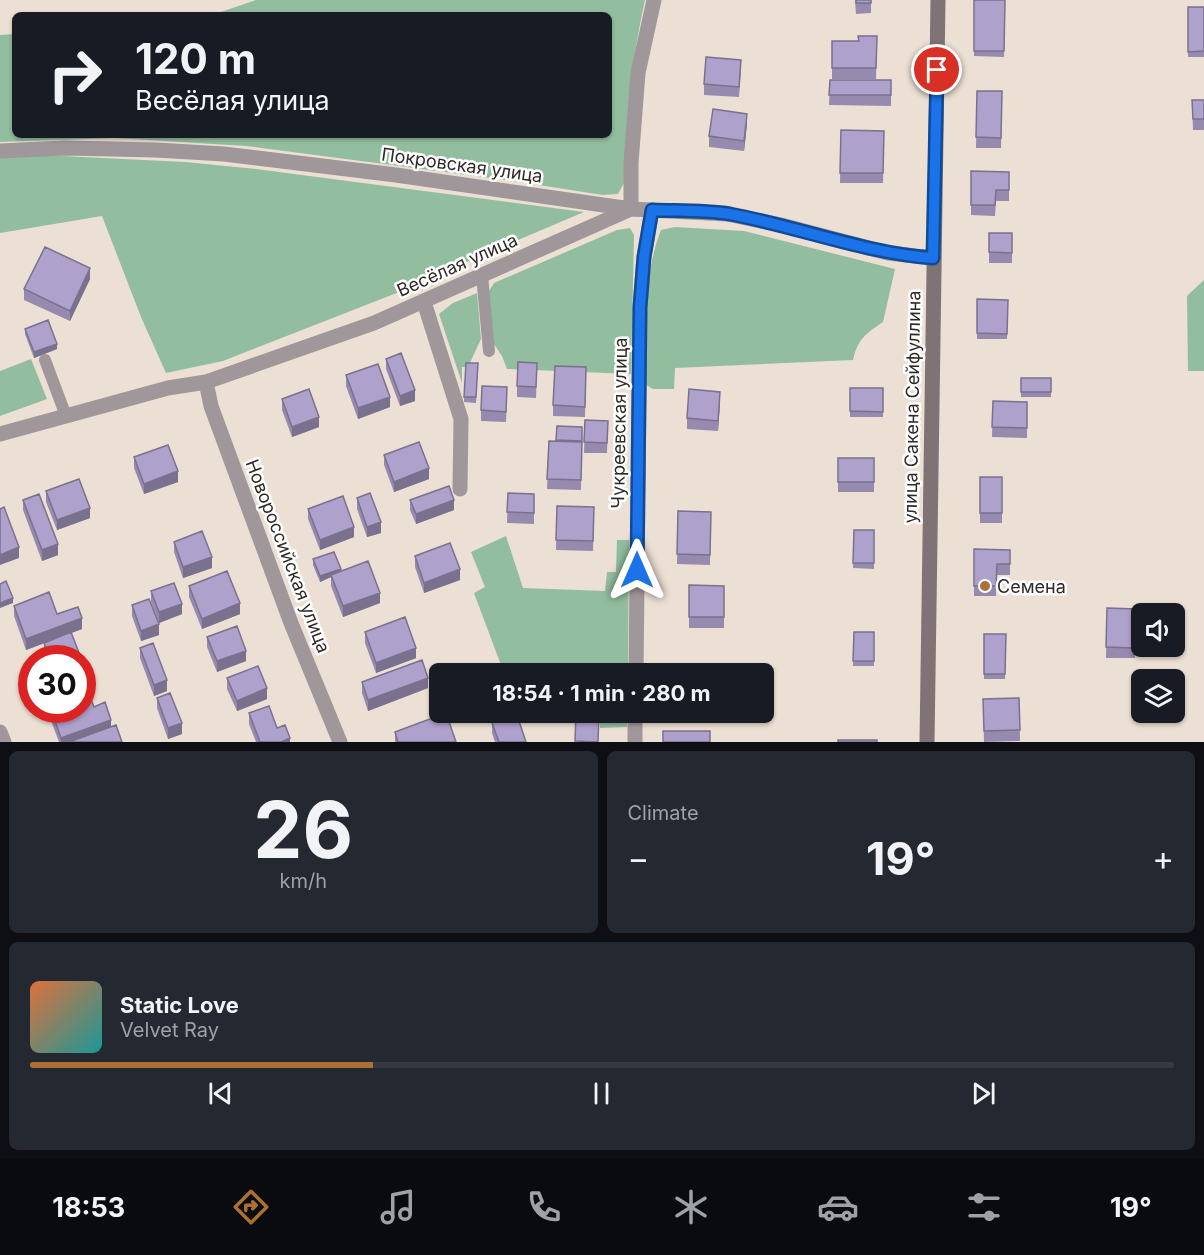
<!DOCTYPE html>
<html lang="en">
<head>
<meta charset="utf-8">
<style>
  :root { --surface:#171b24; --page:#242831; --text:#f1f3f6; --muted:#9ea1a6; --line:#363941; --accent:#ad7034 }
  body { margin:0; font-family:Inter,sans-serif; background:var(--page); color:var(--text); height:100vh; display:flex; flex-direction:column; font-size:22px; white-space:nowrap }
  * { box-sizing:border-box; margin:0 }
  p { font-size:20px; color:var(--muted) }
  .icon { flex:none; width:33px; height:33px; fill:none; stroke:currentColor; stroke-width:2; stroke-linecap:round; stroke-linejoin:round }
  .map { position:relative; height:742px; overflow:hidden }
  .panel { display:flex; flex-direction:column; gap:9px; padding:9px; background:#0d0f14; flex:1 }
  .panel>* { flex:none }
  .banner { position:absolute; left:12px; top:12px; width:600px; height:126px; border-radius:9px; box-shadow:0 2px 4px #0004; background:#171b24; color:var(--text); overflow:hidden }
  .tools { position:absolute; left:1131px; top:603px; display:grid; gap:12px }
  .tools a { display:grid; place-items:center; width:54px; height:54px; border-radius:9px; background:var(--surface); box-shadow:0 2px 4px #0004; font-size:30px }
  .speed { position:absolute; left:18px; top:645px; display:flex; gap:12px; font-size:30px; font-weight:700; text-align:center }
  .speed>* { display:grid; place-content:center; width:78px; height:78px; border-radius:50%; background:var(--surface); box-shadow:0 2px 4px #0004; line-height:1 }
  .speed .limit { border:9px solid #d22; background:#fff; color:#111 }
  .pin { position:absolute; display:grid; place-items:center; width:51px; height:51px; color:#fff; margin:-26px; border:3px solid #fff; border-radius:50%; box-shadow:0 2px 6px #0007 }
  .me { position:absolute; width:66px; margin:-33px; rotate:0deg; stroke-linejoin:round; filter:drop-shadow(0 0 4px #0008) }
  .turn { display:flex; align-items:center; gap:21px; height:126px; padding:0 24px; font-size:27px }
  .turn .icon { width:78px; height:78px; stroke-width:2.5 }
  .turn b { display:block; font-size:42px; line-height:51px }
  .big { font-size:45px; font-weight:700; line-height:1.1 }
  .panel .tile { flex:1; display:flex; flex-direction:column; justify-content:center; gap:9px; min-width:0; padding:0 21px; border-radius:9px; background:var(--page) }
  .panel .dial { align-items:center; gap:0 }
  .dial b { font-size:78px; line-height:1 }
  .song { display:flex; align-items:center; gap:18px }
  .cover { width:72px; height:72px; border-radius:9px; background:linear-gradient(135deg,hsl(20 70% 55%),hsl(180 70% 35%)) }
  .played { height:6px; border-radius:3px; background:linear-gradient(90deg,var(--accent) 30%,var(--line) 30%) }
  .keys { display:flex; justify-content:space-around; direction:ltr }
  .heat { display:flex; justify-content:space-between; align-items:center; font-size:33px; direction:ltr }
  .panel .tiles { flex:1; display:grid; gap:9px; grid-template-columns:1fr 1fr }
  .tile:last-child { grid-column:span 2 }
  .trip { position:absolute; left:429px; top:663px; width:345px; height:60px; border-radius:9px; background:var(--surface); box-shadow:0 2px 4px #0004; font-weight:700; line-height:60px; text-align:center }
  .tabs { display:flex; height:96px; justify-content:space-around; align-items:center; background:#090b0e; color:var(--muted) }
  .tabs .icon { width:42px; height:42px }
  .tabs .on { color:var(--accent) }
  .tabs b { font-size:27px; color:var(--text) }
  .map>svg:first-child { display:block }
</style>
</head>
<body>
<div class="map">
<svg width="1204" height="742" viewBox="0 0 1204 742">
  <rect width="100%" height="100%" fill="#ecdfd3"/>
  <path fill="#92bd9f" d="M256,0H645C631,60 628,120 625,181L618,194L603,195L513,181L246,146L114,138L0,142V35L15,34V135H609V15H212Z
    M42,155L185,162L256,169L584,212L436,275L412,287L223,361L166,373L141,317L102,216L0,233V157Z
    M675,227L744,231L895,269L883,322C865,334 858,339 853,360L675,368L674,389H653L646,385C647,334 642,278 661,230Z
    M630,228L634,235L631,374L507,369L502,356L494,344L489,291L494,283L617,230Z
    M1204,280V371H1188L1187,296Z
    M477,293L481,339L468,367H462V383L439,314L453,303Z
    M31,359L47,399L0,416V371Z
    M506,536L523,588L605,591L607,572H616L617,540H629L628,673H504L474,593L485,587L471,552Z
    M519,713H627V727L600,728V715L520,716Z"/>
  <g fill="none" stroke-linecap="round" stroke-linejoin="round">
    <path stroke="#9f9799" stroke-width="12" d="M482,275L489,351
      M45,360L66,416"/>
    <path stroke="#9f9799" stroke-width="15" d="M0,151L65,148L156,150L224,154L396,175L631,209V163L638,73L654,0
      M424,302L461,419L460,489
      M206,382L211,406L291,623L340,742
      M0,434L168,388L206,382L374,323L631,209L727,214L781,225L888,253L933,258
      M636,674L640,307L644,257L652,210
      M0,732L4,742
      M635,742V712"/>
    <path stroke="#7f7376" stroke-width="15" d="M927,742L938,0"/>
  </g>
  <path fill="#968aaf" d="M855,0H871V13L856,14Z
    M974,0H1005L1004,57L974,56Z
    M1188,7H1204V57H1188Z
    M877,36L876,79H832V41H859Z
    M741,70L739,97L704,95V84Z
    M830,80H891V106L829,105Z
    M977,91H1002L1001,148H976Z
    M1192,100H1204V130H1193Z
    M747,124L744,151L709,147V136Z
    M841,130L884,131L883,183H840Z
    M971,171L1009,172V201H996L995,216L971,215Z
    M989,233H1012V263H989Z
    M90,279L70,321L24,300V289Z
    M977,299L1008,300L1007,339H977Z
    M25,329L57,349L34,358L25,334Z
    M386,359L415,401L400,406L386,369Z
    M466,363H478L476,403L464,402Z
    M586,367L585,417L553,416V405Z
    M537,374L536,398L517,397V386Z
    M346,375L390,407L358,419L346,386Z
    M1021,378H1051V397H1021Z
    M850,388H883V417H850Z
    M507,397L506,422L481,421V410Z
    M282,399L319,427L292,437L282,410Z
    M993,401L1027,402V438L992,437Z
    M720,402L718,431L687,429V418Z
    M585,420L608,421L607,453H584Z
    M557,426L582,427L581,490L547,489L549,441H556Z
    M384,455L429,479L394,492L384,465Z
    M134,457L178,482L144,494L134,468Z
    M838,458H874V492H838Z
    M980,477H1002V523H980Z
    M46,491L90,518L57,530L46,502Z
    M508,493L534,494V524L507,523Z
    M357,498L381,533L367,537L357,509Z
    M23,500L58,555L42,561L23,510Z
    M410,500L454,510L416,524L410,510Z
    M557,506L594,517L593,551L556,550Z
    M308,509L354,537L320,550L308,519Z
    M678,511L711,512L710,565L677,564Z
    M854,530H874V569L853,568Z
    M174,542L212,568L183,578L174,552Z
    M974,549L1010,550V575H997L996,596H974Z
    M415,556L460,580L424,593L415,567Z
    M313,559L341,571L380,603L343,617L331,586V577L320,582L313,565Z
    M689,585L724,586V628H689Z
    M189,586L240,614L202,629L189,597Z
    M151,591L182,614L159,623L151,602Z
    M132,605L159,635L141,641L132,616Z
    M14,606L57,614L82,629L71,633L81,658H46L44,654V643L26,650L14,616Z
    M1107,608L1137,609L1135,658H1106Z
    M365,632L416,658L376,673L365,643Z
    M854,632H874V666H853Z
    M984,634H1006L1005,679H984Z
    M207,637L246,661L217,672L207,647Z
    M140,648L167,691L154,696L140,658Z
    M227,678L267,699L237,711L227,689Z
    M362,682L428,688L368,711L362,693Z
    M157,698L182,734L168,739L157,708Z
    M1019,698L1020,741L984,742L983,699Z
    M94,707L111,726L122,742H59L47,710H82Z
    M249,713L277,728L290,742H256L249,724Z
    M492,723L526,742H495L492,733Z
    M395,732L456,742H395Z"/>
  <path fill="#7a718f" d="M747,114V124L744,151V141Z
    M90,268V279L70,321V311Z
    M57,344V349L34,358V352Z
    M415,390V401L400,406V396Z
    M720,392V402L718,431V421Z
    M390,397V407L358,419V408Z
    M319,417V427L292,437V427Z
    M429,468V479L394,492V482Z
    M178,471V482L144,494V484Z
    M454,500V510L416,524V514Z
    M90,508V518L57,530V520Z
    M381,522V533L367,537V527Z
    M354,527V537L320,550V540Z
    M58,544V555L42,561V550Z
    M19,547V558L0,565V555Z
    M212,557V568L183,578V567Z
    M341,569V574L331,575V577L320,582V576Z
    M460,569V580L424,593V583Z
    M380,593V603L343,617V606Z
    M13,598V603L0,608V603Z
    M240,603V614L202,629V619Z
    M182,604V614L159,623V612Z
    M82,618V629L26,650V639Z
    M159,624V635L141,641V631Z
    M416,648V658L376,673V663Z
    M246,651V661L217,672V661Z
    M428,678V688L368,711V700Z
    M167,680V691L154,696V685Z
    M267,688V699L237,711V701Z
    M111,720V730L80,742H61V738Z
    M182,723V734L168,739V728Z
    M290,738V742H281Z"/>
  <path fill="#aea1cc" stroke="#7a718f" stroke-width="1.5" d="M856,0H871V3H856Z
    M974,0H1005L1004,51H974Z
    M1188,7H1204V51L1188,52Z
    M858,36H877L876,68H832V41H859Z
    M706,57L741,60L739,87L704,84Z
    M830,80H891V95H829Z
    M977,91H1002L1001,138L976,137Z
    M1192,100H1204V119H1193Z
    M713,109L747,114L744,141L709,136Z
    M841,130L884,131L883,173H840Z
    M971,171L1009,172V190H996L995,205H971Z
    M989,233H1012V253L989,252Z
    M45,247L90,268L70,311L24,289Z
    M977,299L1008,300L1007,334L977,333Z
    M48,320L57,344L34,352L25,329Z
    M401,353L415,390L400,396L386,359Z
    M518,362L537,363L536,387L517,386Z
    M466,363H478L476,397H464Z
    M378,364L390,397L358,408L346,375Z
    M555,366L586,367L585,407L553,405Z
    M1021,378H1051V392H1021Z
    M482,386L507,387L506,412L481,410Z
    M850,388H883V412L850,411Z
    M309,389L319,417L292,427L282,399Z
    M689,389L720,392L718,421L687,418Z
    M993,401L1027,402V428L992,427Z
    M585,420L608,421L607,443L584,442Z
    M557,426L582,427V441L556,440Z
    M549,441L582,442L581,480L547,479Z
    M419,442L429,468L394,482L384,455Z
    M168,445L178,471L144,484L134,457Z
    M838,458H874V482H838Z
    M980,477H1002V513H980Z
    M79,479L90,508L57,520L46,491Z
    M449,486L454,500L416,514L410,500Z
    M370,493L381,522L367,527L357,498Z
    M508,493L534,494V513L507,512Z
    M39,494L58,544L42,550L23,500Z
    M343,496L354,527L320,540L308,509Z
    M557,506L594,507L593,541L556,540Z
    M4,507L19,547L0,555V509Z
    M678,511L711,512L710,555L677,554Z
    M854,530H874V563H853Z
    M202,531L212,557L183,567L174,542Z
    M450,543L460,569L424,583L415,556Z
    M974,549L1010,550V564H997L996,586H974Z
    M334,552L341,569L320,576L313,559Z
    M368,561L380,593L343,606L331,575Z
    M227,571L240,603L202,619L189,586Z
    M6,581L13,598L0,603V584Z
    M174,583L182,604L159,612L151,591Z
    M689,585L724,586V617H689Z
    M49,592L57,614L78,607L82,618L26,639L14,606Z
    M149,599L159,624L141,631L132,605Z
    M1107,608L1137,609L1135,648L1106,647Z
    M405,617L416,648L376,663L365,632Z
    M237,626L246,651L217,661L207,637Z
    M71,632L81,658H50L44,643Z
    M854,632H874V661H853Z
    M984,634H1006L1005,674H984Z
    M153,643L167,680L154,685L140,648Z
    M422,660L428,678L368,700L362,682Z
    M677,665H712V674H677Z
    M258,666L267,688L237,701L227,678Z
    M82,679H83L94,707L105,702L111,720L61,738L51,710H82Z
    M170,693L182,723L168,728L157,698Z
    M1019,698L1020,730L984,731L983,699Z
    M269,706L277,728L285,725L290,738L281,742H260L249,713Z
    M576,712H599L598,742L575,741Z
    M446,713L456,742H398L395,732Z
    M517,715L526,742H499L492,723Z
    M116,725L122,742H69Z
    M663,731H710V742H663Z
    M838,740H877V742H838Z"/>
  <g fill="none" stroke-linecap="round" stroke-linejoin="round">
    <defs>
      <path id="route" d="M637,570L640,307L644,257L652,210C678,211 705,210 730,214C799,227 864,253 933,258L937,70"/>
    </defs>
    <use href="#route" stroke="#114b97" stroke-width="15"/>
    <use href="#route" stroke="#1a73e8" stroke-width="10"/>
  </g>
  <circle fill="#ad7034" stroke="#fff" stroke-width="2" cx="985" cy="586" r="6"/>
  <g text-anchor="middle" dominant-baseline="central" stroke-width="5" stroke-linejoin="round" paint-order="stroke">
    <g font-size="18" fill="#2f2a25" stroke="#fff">
      <text transform="translate(462 165) rotate(8)">Покровская улица</text>
      <text transform="translate(457 265) rotate(-24)">Весёлая улица</text>
      <text transform="translate(912 407) rotate(-89)">улица Сакена Сейфуллина</text>
      <text transform="translate(619 423) rotate(-89)">Чукреевская улица</text>
      <text transform="translate(288 556) rotate(69)">Новороссийская улица</text>
    </g>
    <g font-size="18" fill="#2f2a25" stroke="#fff" text-anchor="start">
      <text x="997" y="586">Семена</text>
    </g>
  </g>
</svg>
<div class="tools">
<a><svg class="icon" aria-label="sound" viewBox="0 0 24 24"><path d="M4 9h4l5-4v14l-5-4H4zM17 9q2 3 0 6"/></svg></a>
<a><svg class="icon" aria-label="layers" viewBox="0 0 24 24"><path d="M12 4l9 5-9 5-9-5zM3 14l9 5 9-5"/></svg></a>
</div>
<div class="speed"><div class="limit">30</div></div>
<div class="pin" style="left:937px;top:70px;background:#d93025"><svg class="icon" aria-label="arrive" viewBox="0 0 24 24"><path d="M6 21V4h12l-3 4 3 4H6"/></svg></div>
<svg class="me" style="left:637px;top:570px" viewBox="-20 -20 40 40"><path d="M0-17L14 15 0 8-14 15z" fill="#1a73e8" stroke="#fff" stroke-width="4"/></svg>
<div class="trip">18:54 · 1 min · 280 m</div>
<div class="banner">
<div class="turn"><svg class="icon" aria-label="right" viewBox="0 0 24 24"><path d="M7 20v-9h11M14 6l5 5-5 5"/></svg><div><b>120 m</b>Весёлая улица</div></div>
</div>
</div>
<section class="panel">
<div class="tiles">
<div class="tile dial"><b>26</b><p>km/h</p></div>
<div class="tile"><p>Climate</p>
<div class="heat"><a>−</a><b class="big">19°</b><a>+</a></div>
</div>
<div class="tile">
<div class="song"><i class="cover"></i><div><b>Static Love</b><p>Velvet Ray</p></div></div>
<div class="played"></div>
<div class="keys"><svg class="icon" aria-label="previous" viewBox="0 0 24 24"><path d="M18 5L8 12l10 7zM5 5v14"/></svg><svg class="icon" aria-label="pause" viewBox="0 0 24 24"><path d="M8 5v14M16 5v14"/></svg><svg class="icon" aria-label="next" viewBox="0 0 24 24"><path d="M6 5l10 7-10 7zM19 5v14"/></svg></div>
</div>
</div>
</section>
<nav class="tabs">
<b>18:53</b>
<svg class="icon on" aria-label="directions" viewBox="0 0 24 24"><path d="M12 3l9 9-9 9-9-9zM9 14v-3h6M13 9l2 2-2 2"/></svg>
<svg class="icon" aria-label="music" viewBox="0 0 24 24"><path d="M9 18V5l10-2v13"/><circle cx="6" cy="18" r="3"/><circle cx="16" cy="16" r="3"/></svg>
<svg class="icon" aria-label="phone" viewBox="0 0 24 24"><path d="M5 4h4l2 5-3 2q2 4 5 5l2-3 5 2v4C11 20 4 13 5 4z"/></svg>
<svg class="icon" aria-label="climate" viewBox="0 0 24 24"><path d="M12 3v18M4 7l16 10M4 17L20 7"/></svg>
<svg class="icon" aria-label="car" viewBox="0 0 24 24"><path d="M5 17H2v-5l4-1 3-4h7l3 4 3 1v5h-3M9 17h6M6 11h13"/><circle cx="7" cy="17" r="2"/><circle cx="17" cy="17" r="2"/></svg>
<svg class="icon" aria-label="filters" viewBox="0 0 24 24"><path d="M4 7h16M4 17h16"/><circle cx="9" cy="7" r="2"/><circle cx="15" cy="17" r="2"/></svg>
<b>19°</b>
</nav>
</body>
</html>
